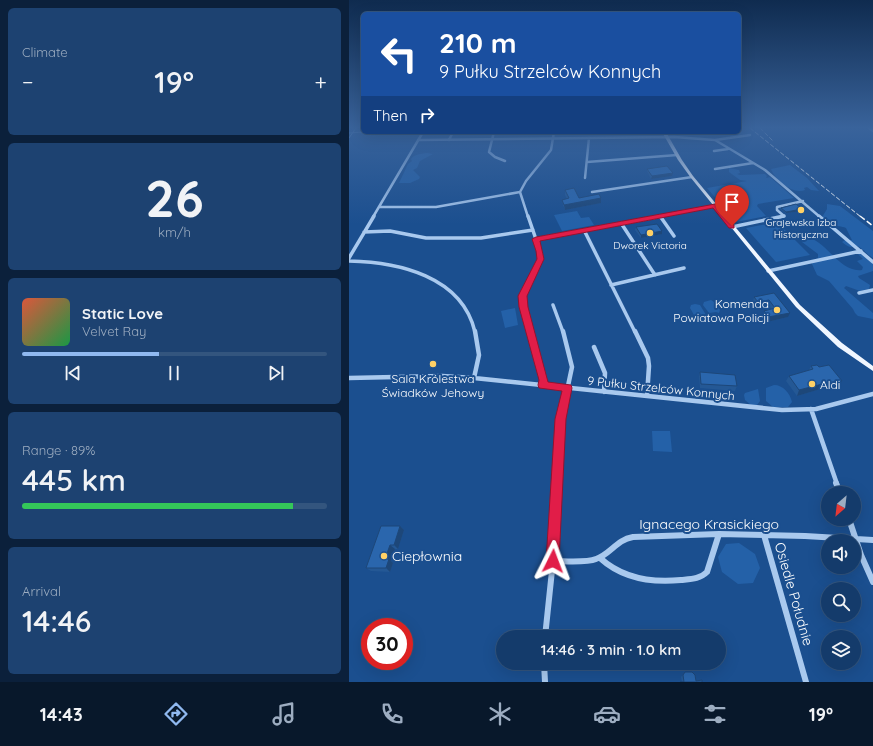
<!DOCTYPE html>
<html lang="en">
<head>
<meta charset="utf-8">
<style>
  :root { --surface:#143b6b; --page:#1d4271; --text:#f1f3f6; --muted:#9dadc1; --line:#33557e; --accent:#90b9f0 }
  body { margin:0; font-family:Quicksand,sans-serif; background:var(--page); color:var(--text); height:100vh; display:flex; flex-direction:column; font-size:15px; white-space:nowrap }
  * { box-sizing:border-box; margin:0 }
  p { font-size:13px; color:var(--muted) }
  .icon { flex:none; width:22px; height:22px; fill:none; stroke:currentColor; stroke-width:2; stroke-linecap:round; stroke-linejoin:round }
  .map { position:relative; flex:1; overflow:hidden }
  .panel { display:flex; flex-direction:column; gap:8px; padding:8px; background:#0b203b; width:349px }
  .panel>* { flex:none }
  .banner { position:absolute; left:12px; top:12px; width:380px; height:122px; border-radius:6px; box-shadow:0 4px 16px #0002,0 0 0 1px var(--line); background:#1a4fa0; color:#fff; overflow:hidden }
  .needle { width:26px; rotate:208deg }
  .tools { position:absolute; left:472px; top:486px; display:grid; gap:8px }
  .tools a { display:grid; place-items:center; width:40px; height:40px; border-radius:50%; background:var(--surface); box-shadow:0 4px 16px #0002,0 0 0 1px var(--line); font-size:20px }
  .speed { position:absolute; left:12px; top:618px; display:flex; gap:8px; font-size:20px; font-weight:700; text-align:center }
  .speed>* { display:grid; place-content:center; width:52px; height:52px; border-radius:50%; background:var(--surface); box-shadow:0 4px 16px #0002,0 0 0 1px var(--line); line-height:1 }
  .speed .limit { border:6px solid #d22; background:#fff; color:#111 }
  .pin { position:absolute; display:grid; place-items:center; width:34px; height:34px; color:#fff; margin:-41px -17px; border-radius:50% 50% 50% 0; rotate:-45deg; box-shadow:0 0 4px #0007 }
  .pin .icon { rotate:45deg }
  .me { position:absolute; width:44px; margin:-22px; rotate:3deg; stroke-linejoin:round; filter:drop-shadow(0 0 3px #0008) }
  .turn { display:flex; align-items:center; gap:14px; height:84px; padding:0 12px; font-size:18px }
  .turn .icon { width:52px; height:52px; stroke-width:2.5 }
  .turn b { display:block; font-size:28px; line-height:34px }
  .then { display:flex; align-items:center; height:38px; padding:0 12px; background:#0003; gap:8px; font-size:15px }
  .big { font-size:30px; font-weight:600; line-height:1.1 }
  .panel .widget { flex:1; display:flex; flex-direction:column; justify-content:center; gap:6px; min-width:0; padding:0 14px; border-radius:6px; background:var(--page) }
  .panel .dial { align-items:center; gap:0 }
  .dial b { font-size:52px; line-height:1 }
  .song { display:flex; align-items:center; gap:12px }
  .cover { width:48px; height:48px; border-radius:6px; background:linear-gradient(135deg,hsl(10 70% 55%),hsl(140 70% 35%)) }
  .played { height:4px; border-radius:2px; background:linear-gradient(90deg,var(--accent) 45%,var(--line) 45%) }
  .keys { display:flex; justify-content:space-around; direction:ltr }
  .heat { display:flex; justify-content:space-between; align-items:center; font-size:22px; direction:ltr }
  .charge { height:6px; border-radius:3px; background:linear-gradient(90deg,#34c759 89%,var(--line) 0) }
  .trip { position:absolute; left:147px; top:630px; width:230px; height:40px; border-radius:20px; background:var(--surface); box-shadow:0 4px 16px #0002,0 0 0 1px var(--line); font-weight:600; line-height:40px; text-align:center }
  .menu { display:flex; height:64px; justify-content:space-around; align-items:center; background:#08182b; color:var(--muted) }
  .menu .icon { width:28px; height:28px }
  .menu .active { color:var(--accent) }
  .menu b { font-size:18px; color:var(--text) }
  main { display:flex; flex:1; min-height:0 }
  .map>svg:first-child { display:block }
</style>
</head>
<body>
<main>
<section class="panel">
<div class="widget"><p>Climate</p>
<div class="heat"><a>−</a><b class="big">19°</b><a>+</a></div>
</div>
<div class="widget dial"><b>26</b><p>km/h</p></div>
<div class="widget">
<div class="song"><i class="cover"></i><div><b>Static Love</b><p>Velvet Ray</p></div></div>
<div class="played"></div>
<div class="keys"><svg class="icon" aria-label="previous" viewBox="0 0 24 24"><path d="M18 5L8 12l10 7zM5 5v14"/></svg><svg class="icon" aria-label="pause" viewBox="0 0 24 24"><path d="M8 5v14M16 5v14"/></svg><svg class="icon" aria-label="next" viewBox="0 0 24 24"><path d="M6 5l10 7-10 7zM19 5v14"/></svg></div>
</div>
<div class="widget"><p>Range · 89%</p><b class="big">445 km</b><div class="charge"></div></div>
<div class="widget"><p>Arrival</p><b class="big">14:46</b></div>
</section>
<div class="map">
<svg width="524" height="682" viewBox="0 0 524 682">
  <rect width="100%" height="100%" fill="#1b4f8f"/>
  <path fill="#2461a8" d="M78,153L84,154L71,161L68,168L64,170L71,177L70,179L61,183H50L59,164L63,161L62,159C66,154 71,154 78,153Z
    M441,165L458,178L470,191L462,190L458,187L455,188L456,190C444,195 426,180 422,169Z
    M380,168L390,170L391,173L388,174L391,175L416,174L418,176L417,178L421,177L445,198L409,204L408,206L417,216L387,222L358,188L398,181L391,180L380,172Z
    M478,204L491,206L524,231V258C517,254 515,249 508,246C501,248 499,247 493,242L496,240H503L497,228C489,224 475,229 472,219L478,209Z
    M228,211L232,218L240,217L245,225L213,231L205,215Z
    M428,222L461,255L427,262L397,228Z
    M461,238C479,244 492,273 513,270L514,267L508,261L514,259L509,254L511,253L524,264V271L509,276L510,278L521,285L520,289L511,291L497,286L495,288L524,313V319L509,316L506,313L504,309L480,281L468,275L463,264L464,260L469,258V254L453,242L455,239Z
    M362,300L365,302L371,310L370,313L367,312L360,313L354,305L355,302Z
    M346,304L351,305L360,320C347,323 347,318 341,308L342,305Z
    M166,308L169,325L156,328L152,311Z
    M425,385C434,385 441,393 443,402L439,407H424L417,401V388Z
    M409,389L411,401L408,405L403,406L396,400L395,395L396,393Z
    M303,431H321L323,452L304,451Z
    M390,543L406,554L411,568L404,583L389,584L373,572L369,557L377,544Z"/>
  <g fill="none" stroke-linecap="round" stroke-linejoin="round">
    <path stroke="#9cc4f0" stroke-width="1" d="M0,133L14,132
      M0,138L7,128"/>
    <path stroke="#a9c9ee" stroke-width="2.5" d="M520,128L524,131
      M145,132L140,152L146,157L156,161
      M69,140L325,137L366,140L401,135
      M100,140L104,132
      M366,140L416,170L471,217
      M365,151L379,149
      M238,162L328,155
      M366,169L404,163
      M236,178L240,138
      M243,192L343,177
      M30,207H87L171,192
      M24,217L74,132
      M179,217L171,192L177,181L202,150L205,132
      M308,217L366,206
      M431,217L435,216L428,210V207L454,201"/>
    <path stroke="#a9c9ee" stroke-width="3.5" d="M179,216L192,254L191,262L173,299L182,332
      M311,216L325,236
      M470,216L524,262
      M272,223L306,275
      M383,227L435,216
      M235,230L286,332
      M15,232L41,231L77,238H132L184,230
      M187,239L313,216
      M0,258L25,216
      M0,261C49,262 113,276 126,332
      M419,271L512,251
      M262,285L335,268
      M510,293L524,290
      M204,305L214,332"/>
    <path stroke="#a9c9ee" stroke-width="4.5" d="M182,331L195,380L193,385
      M286,331L299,358L300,366L298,396
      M245,347L256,373L255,392
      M0,378L93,376L125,378L433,410L467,409L524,394
      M125,378L130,355L126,331
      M462,409L488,484
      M208,484L212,419L223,367L214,331"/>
    <path stroke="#a9c9ee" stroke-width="6" d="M487,483L491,493
      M500,519L512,555L524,582
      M415,535L457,682
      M251,558C274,579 302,583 332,580C342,579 351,579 358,572L370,534
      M204,561C216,561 237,563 247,559C262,554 267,540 284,537L370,534L456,536L524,540
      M196,637L204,561L208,483
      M195,663L196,682"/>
    <path fill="#f0f6ff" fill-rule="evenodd" d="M313,132H317L333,160L344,176L451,305L493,343L524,366V371L489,347L447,307L342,178L329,160Z"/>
    <path stroke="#fff" stroke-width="1" stroke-dasharray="4.5 2" stroke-linecap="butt" d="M401,128L512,217
      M411,128L424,141"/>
    <path stroke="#fff" stroke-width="1.5" stroke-dasharray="6 2.5" stroke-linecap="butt" d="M511,216L524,226"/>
  </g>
  <path fill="#245895" d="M298,169L324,173L323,176L302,179L298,171Z
    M216,190L230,198H252V203L216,210L214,205L213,200L218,199L216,195Z
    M432,208L453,211L437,213L431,209Z
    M287,227L313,234L292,238L286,230Z
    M425,293L439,317L418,322L414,316L415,311L422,309L419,304L408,307L404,301L405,297Z
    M462,366L470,367L493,381L490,387L479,389L478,387L448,396L437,381L440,376L460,370Z
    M351,372L388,386L386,391L351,388L350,376Z
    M51,526L55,530L49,549H46L42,561L44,563L41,572L22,571L17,568Z
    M336,672L347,681L333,682L332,677Z"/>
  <path fill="#1d4779" d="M324,173L323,176L302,179L303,176Z
    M252,198V203L216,210L215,205Z
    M453,209V211L437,213V212Z
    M313,231V234L292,238V235Z
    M420,300L419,304L408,307L409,302Z
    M441,313L439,317L418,322L419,317Z
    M493,381L490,387L479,389L483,384Z
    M481,382L478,387L448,396L450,390Z
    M51,526L55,530L49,549L45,545Z
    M41,545L46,549L42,561L44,563L41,572L37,568L36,559Z"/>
  <path fill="#2a66ad" stroke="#1d4779" d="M318,166L324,173L303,176L298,169Z
    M225,188L230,198L250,194L252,198L215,205L213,200L220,198L216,190Z
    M447,204L453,209L437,212L432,208Z
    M308,224L313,231L292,235L287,227Z
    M425,293L441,313L419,317L415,311L426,308L420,300L409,302L405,297Z
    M468,365L470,367L480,365L493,381L483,384L481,382L450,390L440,376L464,369L462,366Z
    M351,372L386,375L388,386L352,384Z
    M32,526H51L45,545H41L36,559H40L37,568H17Z
    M336,672H343L346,675L347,681L353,680V682H331H335L334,675Z"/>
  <linearGradient id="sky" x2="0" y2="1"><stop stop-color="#0f2b4f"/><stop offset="0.57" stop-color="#39639b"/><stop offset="1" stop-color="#39639b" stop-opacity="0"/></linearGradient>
  <rect width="524" height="224" fill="url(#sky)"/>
  <path fill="#e11d48" stroke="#92132f" d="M366,204H368L385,225V228H380L364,208L191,241L195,259L178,296L179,307L199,382L222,385L223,388L217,419L210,561L209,566L204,568L199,566L197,561L206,419L213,391L190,388L189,385L190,380L170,307L169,296L188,259L187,251L183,239L187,237Z"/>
  <g fill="#ffd166" stroke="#1b4f8f" stroke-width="1.5">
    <circle cx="452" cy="210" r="4"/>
    <circle cx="301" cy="233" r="4"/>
    <circle cx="428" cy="310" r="4"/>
    <circle cx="84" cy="364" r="4"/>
    <circle cx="463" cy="384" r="4"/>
    <circle cx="35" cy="556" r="4"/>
  </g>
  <g text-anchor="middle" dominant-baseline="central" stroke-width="4" stroke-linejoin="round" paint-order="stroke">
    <g font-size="10" fill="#fff" stroke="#1b4f8f">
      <text x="452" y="222">Grajewska Izba<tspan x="452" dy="12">Historyczna</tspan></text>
      <text x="301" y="245">Dworek Victoria</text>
    </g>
    <g font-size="12" fill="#fff" stroke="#1b4f8f" text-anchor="end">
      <text x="420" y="303">Komenda<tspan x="420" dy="14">Powiatowa Policji</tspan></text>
      <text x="84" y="378" text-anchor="middle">Sala Królestwa<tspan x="84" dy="14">Świadków Jehowy</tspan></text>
      <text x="471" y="384" text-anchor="start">Aldi</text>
    </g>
    <g font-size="12" fill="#fff" stroke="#1b4f8f">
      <text transform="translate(312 388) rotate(6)">9 Pułku Strzelców Konnych</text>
    </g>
    <g font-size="14" fill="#fff" stroke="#1b4f8f">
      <text x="360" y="524">Ignacego Krasickiego</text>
      <text transform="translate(445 594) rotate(74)">Osiedle Południe</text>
    </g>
    <g font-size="14" fill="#fff" stroke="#1b4f8f" text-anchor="start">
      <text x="43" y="556">Ciepłownia</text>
    </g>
  </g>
</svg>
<div class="tools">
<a><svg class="needle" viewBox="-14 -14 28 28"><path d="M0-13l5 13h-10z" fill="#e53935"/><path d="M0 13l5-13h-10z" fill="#9dadc1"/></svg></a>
<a><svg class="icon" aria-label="sound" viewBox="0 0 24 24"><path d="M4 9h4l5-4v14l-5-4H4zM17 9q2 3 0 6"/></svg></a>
<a><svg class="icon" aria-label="search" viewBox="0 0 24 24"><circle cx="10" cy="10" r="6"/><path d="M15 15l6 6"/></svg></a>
<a><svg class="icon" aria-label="layers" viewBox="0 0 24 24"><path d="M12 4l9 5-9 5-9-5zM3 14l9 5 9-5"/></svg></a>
</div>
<div class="speed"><div class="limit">30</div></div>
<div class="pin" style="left:383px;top:226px;background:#d93025"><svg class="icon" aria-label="arrive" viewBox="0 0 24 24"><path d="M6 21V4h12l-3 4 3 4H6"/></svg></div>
<svg class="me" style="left:204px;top:561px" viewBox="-20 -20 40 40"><path d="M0-17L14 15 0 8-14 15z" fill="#e11d48" stroke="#fff" stroke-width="4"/></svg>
<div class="trip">14:46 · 3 min · 1.0 km</div>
<div class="banner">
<div class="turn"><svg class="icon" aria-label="left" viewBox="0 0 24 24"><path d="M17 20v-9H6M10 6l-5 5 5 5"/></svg><div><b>210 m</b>9 Pułku Strzelców Konnych</div></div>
<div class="then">Then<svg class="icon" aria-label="right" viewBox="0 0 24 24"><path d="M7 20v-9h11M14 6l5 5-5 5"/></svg></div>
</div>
</div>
</main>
<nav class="menu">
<b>14:43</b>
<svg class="icon active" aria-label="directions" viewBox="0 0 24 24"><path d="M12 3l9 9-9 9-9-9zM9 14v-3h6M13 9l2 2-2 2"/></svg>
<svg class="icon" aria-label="music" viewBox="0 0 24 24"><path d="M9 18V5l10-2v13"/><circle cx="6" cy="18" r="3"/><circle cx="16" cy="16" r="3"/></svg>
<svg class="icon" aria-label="phone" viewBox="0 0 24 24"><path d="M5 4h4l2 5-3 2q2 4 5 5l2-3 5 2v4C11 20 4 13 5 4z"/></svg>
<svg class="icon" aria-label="climate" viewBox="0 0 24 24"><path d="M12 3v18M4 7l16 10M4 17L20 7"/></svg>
<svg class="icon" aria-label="car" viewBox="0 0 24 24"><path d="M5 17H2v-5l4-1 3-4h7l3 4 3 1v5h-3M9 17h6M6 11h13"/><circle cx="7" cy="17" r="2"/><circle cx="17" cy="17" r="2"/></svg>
<svg class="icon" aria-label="filters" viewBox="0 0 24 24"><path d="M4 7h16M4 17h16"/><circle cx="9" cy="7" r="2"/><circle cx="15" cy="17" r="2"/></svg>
<b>19°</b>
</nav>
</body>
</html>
